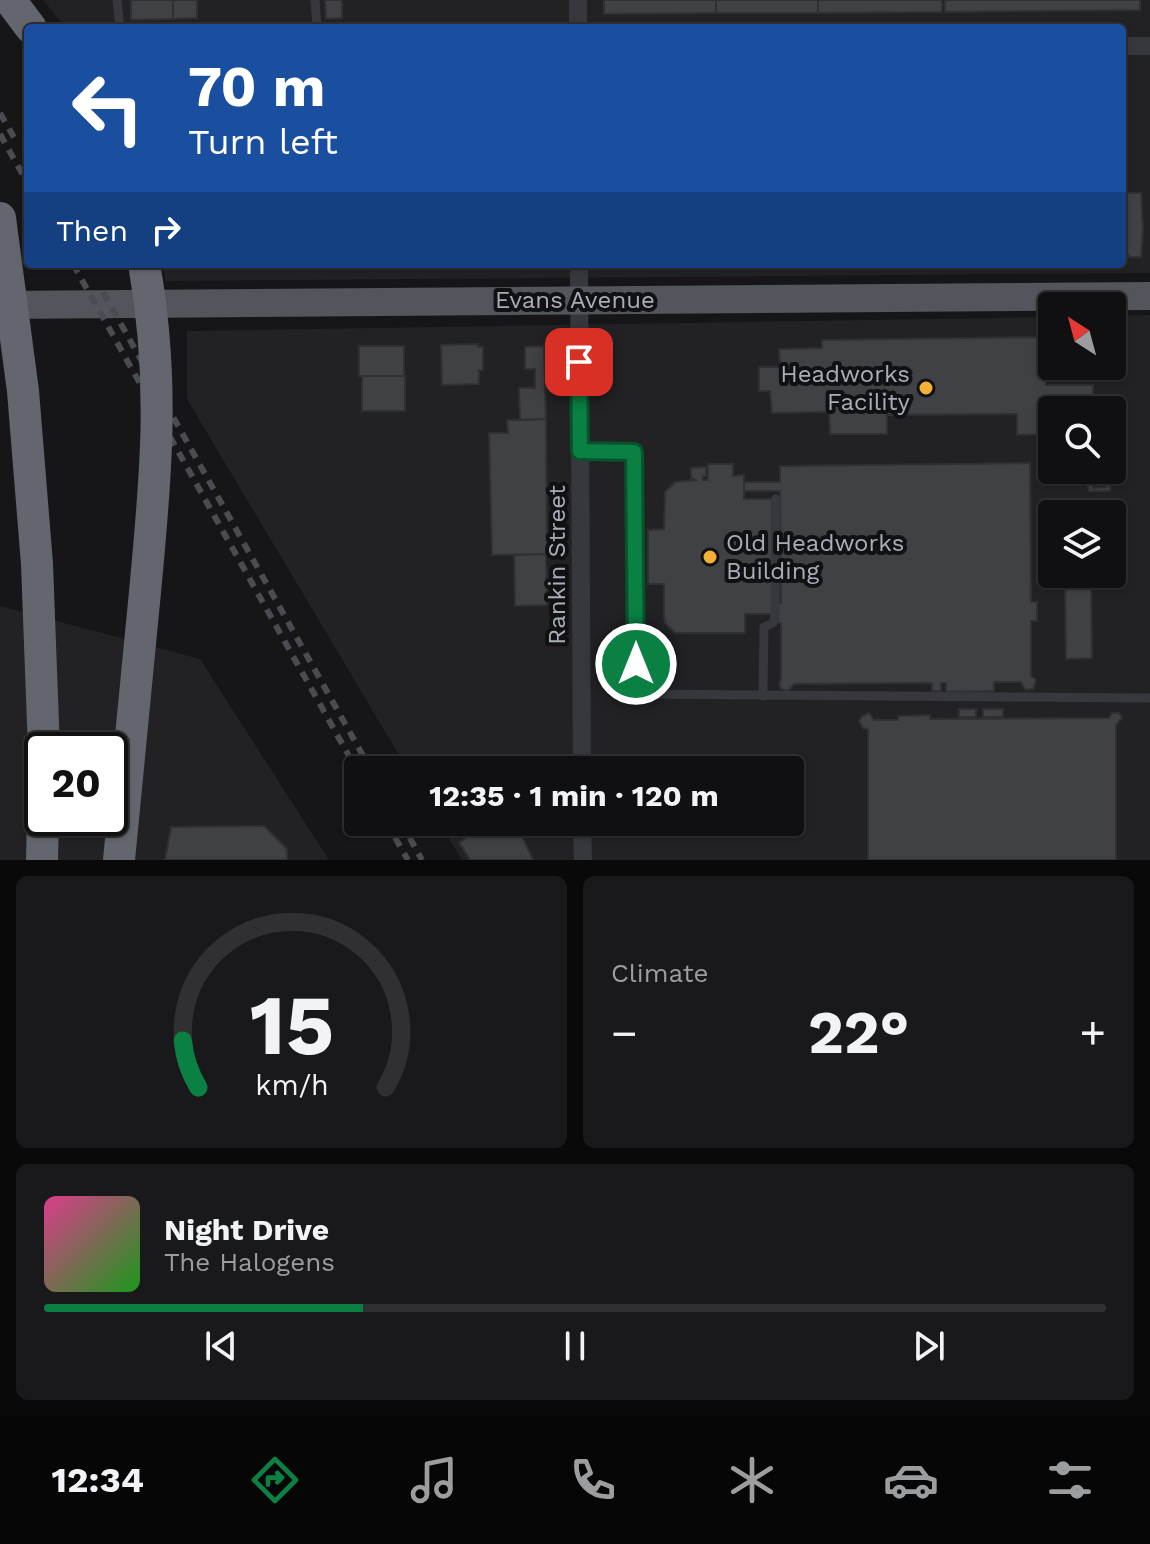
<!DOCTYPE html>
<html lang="en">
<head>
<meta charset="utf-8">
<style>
  :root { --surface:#101012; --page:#19191b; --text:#f1f3f6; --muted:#9c9d9f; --line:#303032; --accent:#0b8043 }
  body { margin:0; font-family:"Work Sans",sans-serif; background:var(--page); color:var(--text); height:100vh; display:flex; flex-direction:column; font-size:30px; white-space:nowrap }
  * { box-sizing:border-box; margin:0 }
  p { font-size:26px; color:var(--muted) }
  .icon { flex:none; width:44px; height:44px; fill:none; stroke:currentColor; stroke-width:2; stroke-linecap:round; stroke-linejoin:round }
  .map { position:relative; height:860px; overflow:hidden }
  .drawer { display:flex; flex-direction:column; gap:16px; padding:16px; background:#09090a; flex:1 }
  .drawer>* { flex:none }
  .guide { position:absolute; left:24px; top:24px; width:1102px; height:244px; border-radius:8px; box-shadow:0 2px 6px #0004,0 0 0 2px var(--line); background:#1a4fa0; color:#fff; overflow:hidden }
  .needle { width:52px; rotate:324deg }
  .fabs { position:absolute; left:1038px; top:292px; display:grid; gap:16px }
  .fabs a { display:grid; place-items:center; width:88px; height:88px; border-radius:8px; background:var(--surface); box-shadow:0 2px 6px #0004,0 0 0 2px var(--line); font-size:40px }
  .speed { position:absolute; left:24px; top:732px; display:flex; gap:16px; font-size:40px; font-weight:700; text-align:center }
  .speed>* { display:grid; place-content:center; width:104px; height:104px; border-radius:50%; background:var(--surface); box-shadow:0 2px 6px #0004,0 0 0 2px var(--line); line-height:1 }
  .speed .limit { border:4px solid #111; border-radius:12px; background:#fff; color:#111 }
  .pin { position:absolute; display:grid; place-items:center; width:68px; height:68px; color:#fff; margin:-34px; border-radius:16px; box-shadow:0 4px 12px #0006 }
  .me { position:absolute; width:88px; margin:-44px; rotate:0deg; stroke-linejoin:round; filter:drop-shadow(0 0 6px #0008) }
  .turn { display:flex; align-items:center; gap:28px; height:168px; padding:0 32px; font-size:36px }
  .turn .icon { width:104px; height:104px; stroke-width:2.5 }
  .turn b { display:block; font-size:56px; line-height:68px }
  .then { display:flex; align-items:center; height:76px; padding:0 32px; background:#0003; gap:16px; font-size:30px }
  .big { font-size:60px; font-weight:700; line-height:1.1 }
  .drawer .card { flex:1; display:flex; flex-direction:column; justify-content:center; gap:12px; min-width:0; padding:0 28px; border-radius:12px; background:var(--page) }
  .drawer .dial { align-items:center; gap:0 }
  .dial svg { height:208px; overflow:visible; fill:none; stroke:var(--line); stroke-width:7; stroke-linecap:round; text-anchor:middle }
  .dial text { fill:var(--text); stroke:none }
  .song { display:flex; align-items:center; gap:24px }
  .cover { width:96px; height:96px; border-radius:12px; background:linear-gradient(135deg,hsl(330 70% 55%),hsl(120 70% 35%)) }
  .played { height:8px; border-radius:4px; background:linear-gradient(90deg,var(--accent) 30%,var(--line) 30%) }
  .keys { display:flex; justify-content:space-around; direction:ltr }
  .heat { display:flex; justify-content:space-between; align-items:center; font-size:44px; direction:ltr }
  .drawer .tiles { flex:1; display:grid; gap:16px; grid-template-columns:1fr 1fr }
  .card:last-child { grid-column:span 2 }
  .trip { position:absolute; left:344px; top:756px; width:460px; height:80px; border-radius:8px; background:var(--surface); box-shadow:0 2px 6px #0004,0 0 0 2px var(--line); font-weight:700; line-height:80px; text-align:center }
  .dock { display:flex; height:128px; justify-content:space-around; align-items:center; background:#060607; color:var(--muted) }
  .dock .icon { width:56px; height:56px }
  .dock .current { color:var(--accent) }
  .dock b { font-size:36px; color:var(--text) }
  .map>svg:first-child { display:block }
</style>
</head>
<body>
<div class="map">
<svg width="1150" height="860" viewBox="0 0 1150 860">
  <rect width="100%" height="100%" fill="#161618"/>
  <path fill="#222225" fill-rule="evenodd" d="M43,0H1150V273L166,281L162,264H1122V28H66Z
    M1150,315V860H462L439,822H790V770H408L187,399V331L1052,317V366H1112V316ZM1052,410H1112V470H1052ZM1052,514H1112V574H1052Z
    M0,606L200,659L329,860H0ZM42,750H110V818H42Z"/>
  <path fill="#404145" stroke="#303034" stroke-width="2" d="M131,0H173V19L131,20Z
    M173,0H197V18L173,19Z
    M325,0H342V18L326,19Z
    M604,0H716V13L604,14Z
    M716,0H818V13H716Z
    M818,0H942V12L818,13Z
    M945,0H1140V10L945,12Z
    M1122,193H1141L1143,230L1141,257H1130L1122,248Z
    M428,264H502V267H428Z
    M1045,337L1046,385H1093V410H1052V434L1017,435V414L887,415V434H830L829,412L772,413L770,391H759V367H780L779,349L822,348V340Z
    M478,344V347H483V370H479V384L442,385L441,345Z
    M359,346H404V376H359Z
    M544,346L546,419L520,420L519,388H535V369H525V347Z
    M362,376H405V411H362Z
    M546,419L547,554L492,555L489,433H508L507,420Z
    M1030,463L1031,602H1037V621H1031V676L1036,680L1033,689L1025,690L1021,682H994V691L946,692V683H941V691H932V683L794,684L788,691L781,689L779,685L781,678V623H778L777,603H781L780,491H744V482H780V466Z
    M708,464H733V476L744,475V499H772V614H745V633H675L665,623L664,617V584H648V530L664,529L665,492L675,482L695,480L691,478V468L706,467V476H703V480H708Z
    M1112,465H1114V478H1110V491H1089L1084,470H1093V488L1106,487V470H1112Z
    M546,554L547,605L515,606L514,555Z
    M1091,574L1092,658L1066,659L1065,575Z
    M959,709H976V717H959Z
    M983,709H1003V717H983Z
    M869,713L874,720H898V716L930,715V719L1109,718L1112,713H1119L1122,718L1116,725V860H868V729L863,728L859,721L862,716Z
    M494,822H510L515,830L518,828L533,860H470L459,842Z
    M264,826L287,849V860H165L171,827Z"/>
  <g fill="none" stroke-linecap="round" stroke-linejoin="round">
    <path stroke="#37383d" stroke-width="9" d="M117,0L120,28
      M315,0L317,28
      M580,451L634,452L636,694L1150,698
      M763,696L764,627L773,623L775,615L776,499"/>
    <path stroke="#37383d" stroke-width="18" d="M578,28V0
      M1122,46H1150
      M579,264L582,770
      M582,822L583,860"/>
    <path stroke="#53555c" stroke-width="28" d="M0,305L1150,296"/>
    <path stroke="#63666e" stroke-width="32" d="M10,0L31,28
      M37,564L44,750
      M42,860L43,818"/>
    <path stroke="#4a4c52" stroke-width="6" stroke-dasharray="10 8" stroke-linecap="butt" d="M0,113L16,141
      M0,134L28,184
      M73,264L358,772
      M103,292L371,770
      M386,822L408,860
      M401,822L422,860"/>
    <path stroke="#63666e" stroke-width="32" d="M0,218L23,391L37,564
      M119,860C128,771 137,682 145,592C156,477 165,380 144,264"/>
  </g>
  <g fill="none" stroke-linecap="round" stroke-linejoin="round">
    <defs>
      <path id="route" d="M579,362L580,451L634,452L636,664"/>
    </defs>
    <use href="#route" stroke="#07532c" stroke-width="20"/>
    <use href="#route" stroke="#0b8043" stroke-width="14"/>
  </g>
  <g fill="#f2b134" stroke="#111113" stroke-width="3">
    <circle cx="926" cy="388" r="8"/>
    <circle cx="710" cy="557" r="8"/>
  </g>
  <g text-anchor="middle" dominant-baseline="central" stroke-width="8" stroke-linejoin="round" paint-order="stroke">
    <g font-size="24" fill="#a8adb8" stroke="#111113">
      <text x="575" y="300">Evans Avenue</text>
      <text transform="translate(557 565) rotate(-90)">Rankin Street</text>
    </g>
    <g font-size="24" fill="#a8adb8" stroke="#111113" text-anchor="end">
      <text x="910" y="374">Headworks<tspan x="910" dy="28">Facility</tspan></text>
      <text x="726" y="543" text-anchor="start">Old Headworks<tspan x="726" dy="28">Building</tspan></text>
    </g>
  </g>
</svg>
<div class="fabs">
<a><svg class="needle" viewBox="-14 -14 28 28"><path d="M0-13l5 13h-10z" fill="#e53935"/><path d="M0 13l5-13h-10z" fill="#9c9d9f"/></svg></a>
<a><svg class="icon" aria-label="search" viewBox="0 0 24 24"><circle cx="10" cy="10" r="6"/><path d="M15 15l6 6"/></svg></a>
<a><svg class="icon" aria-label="layers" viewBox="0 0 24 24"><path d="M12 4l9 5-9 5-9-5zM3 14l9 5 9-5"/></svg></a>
</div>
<div class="speed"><div class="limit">20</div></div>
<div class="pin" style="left:579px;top:362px;background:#d93025"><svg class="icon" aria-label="arrive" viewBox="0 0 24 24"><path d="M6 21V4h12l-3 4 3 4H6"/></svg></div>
<svg class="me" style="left:636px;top:664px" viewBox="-20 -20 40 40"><circle r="17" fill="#0b8043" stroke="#fff" stroke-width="3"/><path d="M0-11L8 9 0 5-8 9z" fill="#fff"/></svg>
<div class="trip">12:35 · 1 min · 120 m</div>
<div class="guide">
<div class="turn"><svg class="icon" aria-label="left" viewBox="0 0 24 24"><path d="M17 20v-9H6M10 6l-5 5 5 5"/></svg><div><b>70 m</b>Turn left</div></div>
<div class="then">Then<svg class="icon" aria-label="right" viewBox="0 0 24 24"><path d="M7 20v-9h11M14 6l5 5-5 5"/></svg></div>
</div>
</div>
<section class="drawer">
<div class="tiles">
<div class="card dial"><svg viewBox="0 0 100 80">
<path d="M14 69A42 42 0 1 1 86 69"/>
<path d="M14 69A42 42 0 0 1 8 51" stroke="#0b8043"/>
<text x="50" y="56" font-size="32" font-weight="700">15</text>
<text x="50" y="72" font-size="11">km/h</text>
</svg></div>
<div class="card"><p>Climate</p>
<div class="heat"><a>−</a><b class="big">22°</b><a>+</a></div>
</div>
<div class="card">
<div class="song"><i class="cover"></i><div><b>Night Drive</b><p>The Halogens</p></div></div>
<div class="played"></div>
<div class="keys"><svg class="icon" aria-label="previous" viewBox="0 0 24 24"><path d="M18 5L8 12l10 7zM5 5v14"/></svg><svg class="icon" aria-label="pause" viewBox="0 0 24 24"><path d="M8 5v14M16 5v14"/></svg><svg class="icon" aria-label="next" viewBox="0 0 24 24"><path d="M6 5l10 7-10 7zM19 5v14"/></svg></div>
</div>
</div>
</section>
<nav class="dock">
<b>12:34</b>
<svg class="icon current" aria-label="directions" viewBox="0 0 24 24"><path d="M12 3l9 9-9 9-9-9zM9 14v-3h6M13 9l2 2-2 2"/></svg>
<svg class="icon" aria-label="music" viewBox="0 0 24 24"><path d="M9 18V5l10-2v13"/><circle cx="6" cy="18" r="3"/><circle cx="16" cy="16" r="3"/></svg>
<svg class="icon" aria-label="phone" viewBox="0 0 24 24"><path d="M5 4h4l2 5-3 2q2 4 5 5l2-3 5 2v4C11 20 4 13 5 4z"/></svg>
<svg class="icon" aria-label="climate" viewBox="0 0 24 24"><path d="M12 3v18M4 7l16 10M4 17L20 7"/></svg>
<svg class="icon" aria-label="car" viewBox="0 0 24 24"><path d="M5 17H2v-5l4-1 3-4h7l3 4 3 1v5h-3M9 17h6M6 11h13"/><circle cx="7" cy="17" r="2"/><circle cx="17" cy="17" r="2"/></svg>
<svg class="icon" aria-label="filters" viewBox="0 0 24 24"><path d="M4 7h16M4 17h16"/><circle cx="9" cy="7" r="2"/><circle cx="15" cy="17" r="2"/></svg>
</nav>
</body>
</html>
